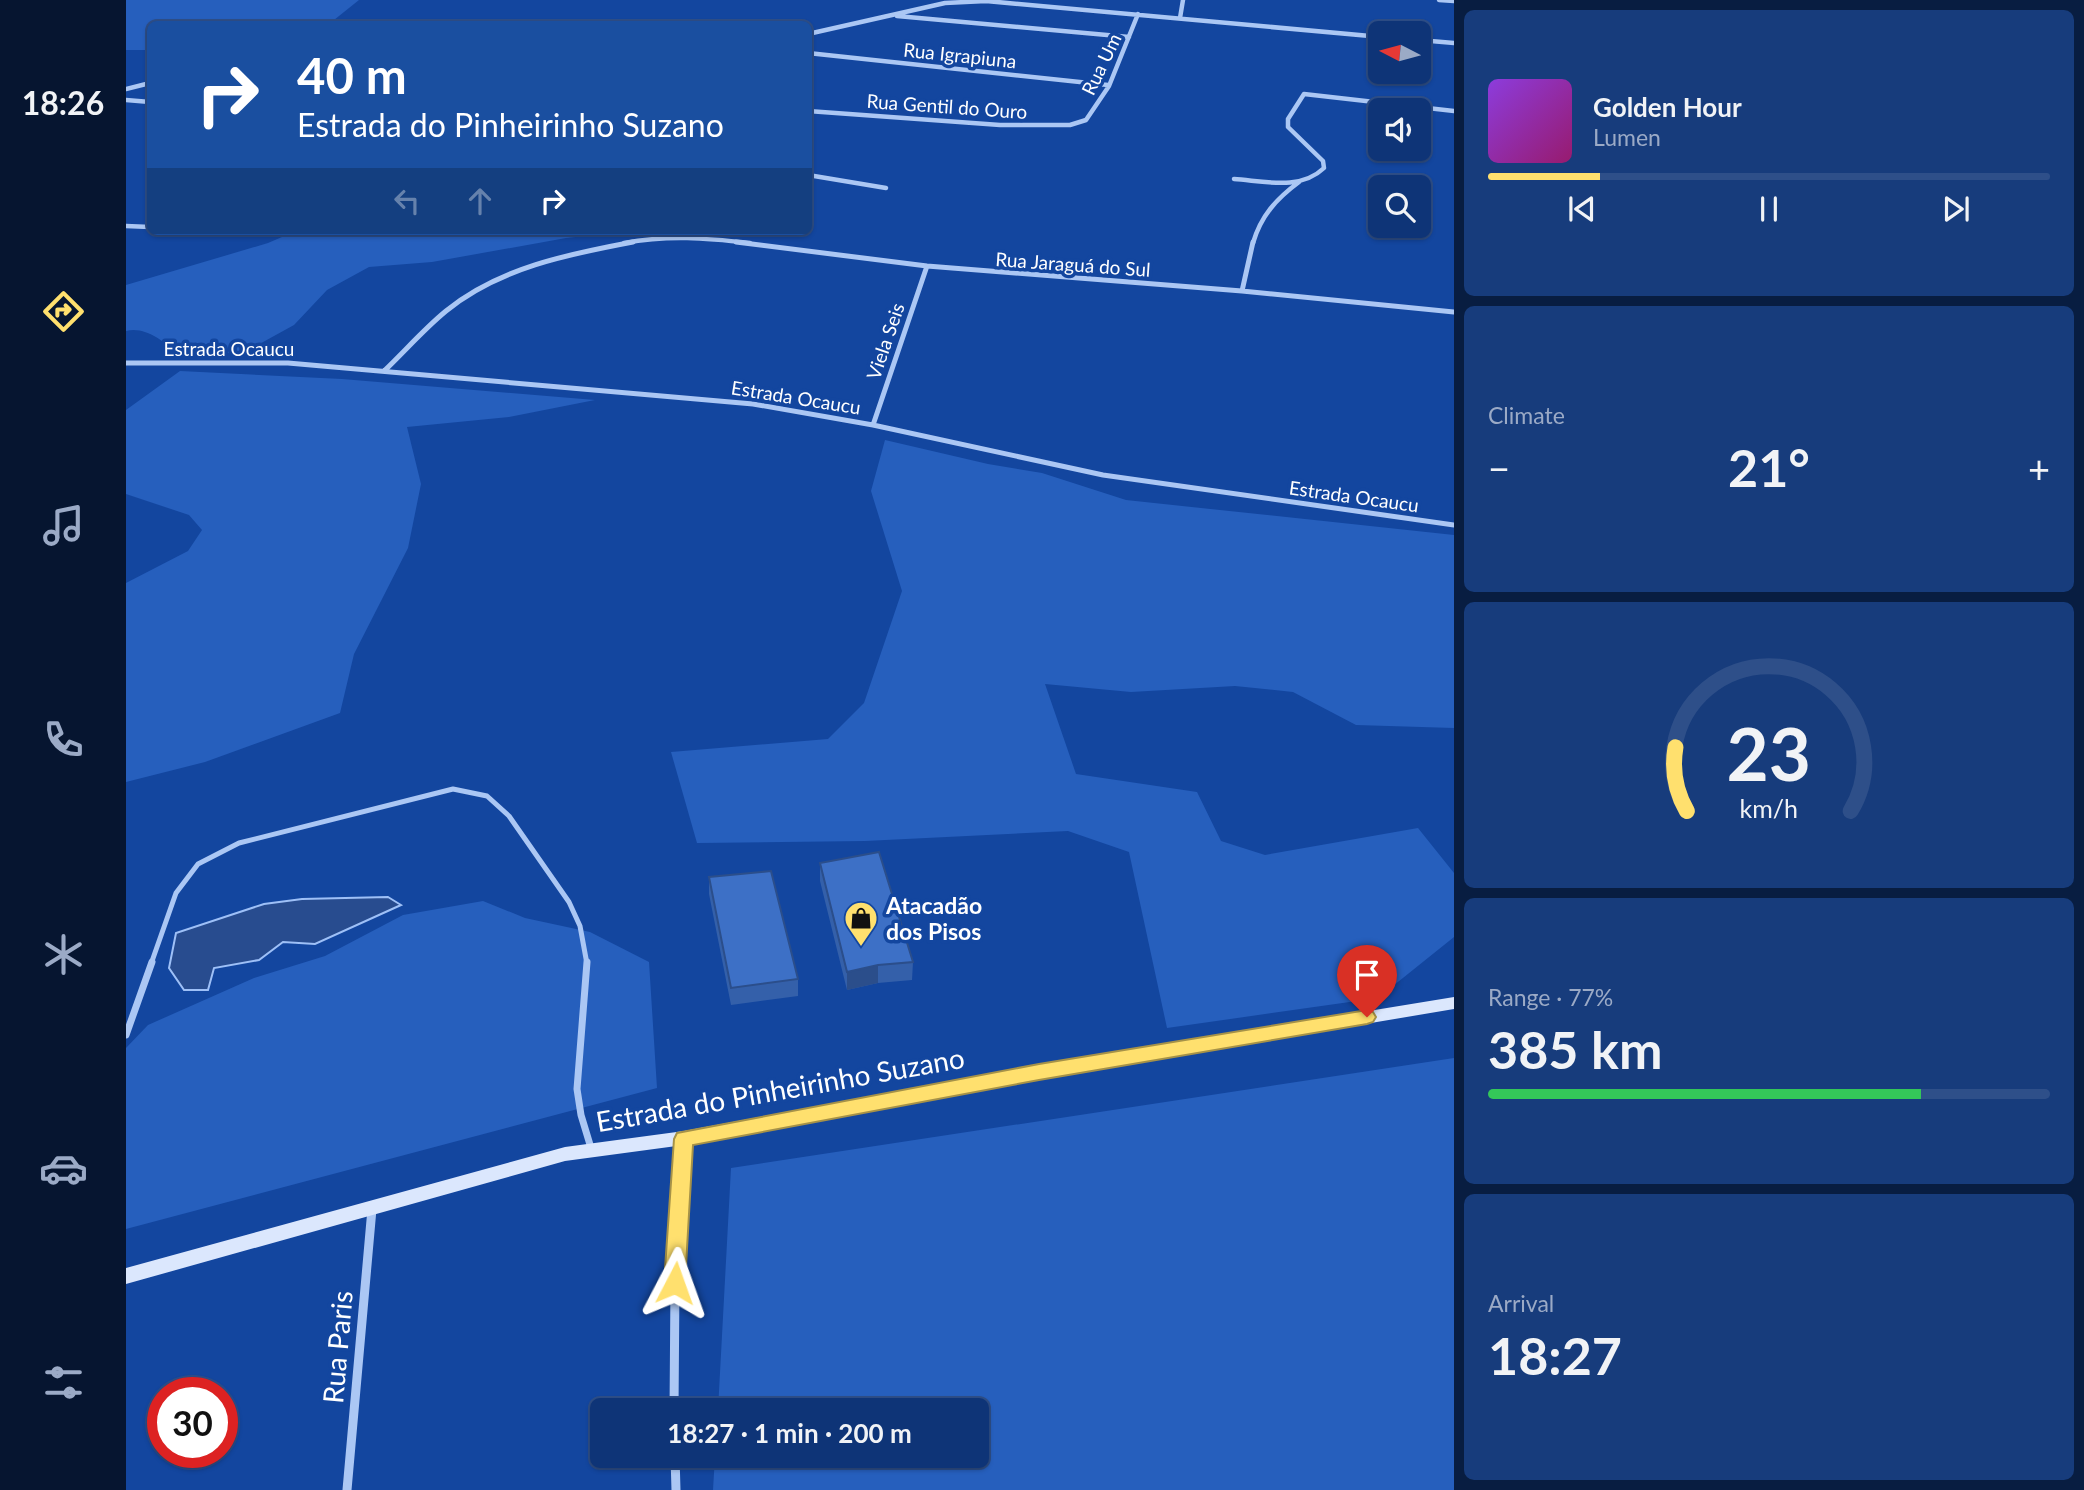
<!DOCTYPE html>
<html lang="en">
<head>
<meta charset="utf-8">
<style>
  :root { --surface:#0e3477; --page:#173c7c; --text:#f1f3f6; --muted:#9baac6; --line:#2e4f89; --accent:#ffe06e }
  body { margin:0; font-family:Lato,sans-serif; background:var(--page); color:var(--text); height:100vh; display:flex; flex-direction:column; font-size:26px; white-space:nowrap }
  * { box-sizing:border-box; margin:0 }
  p { font-size:23px; color:var(--muted) }
  .icon { flex:none; width:38px; height:38px; fill:none; stroke:currentColor; stroke-width:2; stroke-linecap:round; stroke-linejoin:round }
  .map { position:relative; flex:1; overflow:hidden }
  .side { display:flex; flex-direction:column; gap:10px; padding:10px; background:#081d41; width:630px }
  .side>* { flex:none }
  .top-card { position:absolute; left:21px; top:21px; width:665px; height:214px; border-radius:10px; box-shadow:0 2px 5px #0004,0 0 0 2px var(--line); background:#1a4fa0; color:#fff; overflow:hidden }
  .needle { width:46px; rotate:276deg }
  .controls { position:absolute; left:1242px; top:21px; display:grid; gap:14px }
  .controls a { display:grid; place-items:center; width:63px; height:63px; border-radius:10px; background:var(--surface); box-shadow:0 2px 5px #0004,0 0 0 2px var(--line); font-size:35px }
  .speed { position:absolute; left:21px; top:1377px; display:flex; gap:14px; font-size:35px; font-weight:700; text-align:center }
  .speed>* { display:grid; place-content:center; width:91px; height:91px; border-radius:50%; background:var(--surface); box-shadow:0 2px 5px #0004,0 0 0 2px var(--line); line-height:1 }
  .speed .limit { border:10px solid #d22; background:#fff; color:#111 }
  .pin { position:absolute; display:grid; place-items:center; width:60px; height:60px; color:#fff; margin:-72px -30px; border-radius:50% 50% 50% 0; rotate:-45deg; box-shadow:0 0 7px #0007 }
  .pin .icon { rotate:45deg }
  .me { position:absolute; width:77px; margin:-38px; rotate:4deg; stroke-linejoin:round; filter:drop-shadow(0 0 5px #0008) }
  .turn { display:flex; align-items:center; gap:24px; height:147px; padding:0 35px; font-size:32px }
  .turn .icon { width:91px; height:91px; stroke-width:2.5 }
  .turn b { display:block; font-size:49px; line-height:60px }
  .lanes { display:flex; align-items:center; height:66px; padding:0 35px; background:#0003; justify-content:center; gap:35px; direction:ltr }
  .lanes .off { opacity:.35 }
  .big { font-size:52px; font-weight:700; line-height:1.1 }
  .side .tile { flex:1; display:flex; flex-direction:column; justify-content:center; gap:10px; min-width:0; padding:0 24px; border-radius:10px; background:var(--page) }
  .side .dial { align-items:center; gap:0 }
  .dial svg { height:182px; overflow:visible; fill:none; stroke:var(--line); stroke-width:7; stroke-linecap:round; text-anchor:middle }
  .dial text { fill:var(--text); stroke:none }
  .song { display:flex; align-items:center; gap:21px }
  .cover { width:84px; height:84px; border-radius:10px; background:linear-gradient(135deg,hsl(270 70% 55%),hsl(320 70% 35%)) }
  .played { height:7px; border-radius:4px; background:linear-gradient(90deg,var(--accent) 20%,var(--line) 20%) }
  .keys { display:flex; justify-content:space-around; direction:ltr }
  .heat { display:flex; justify-content:space-between; align-items:center; font-size:38px; direction:ltr }
  .charge { height:10px; border-radius:5px; background:linear-gradient(90deg,#34c759 77%,var(--line) 0) }
  .trip { position:absolute; left:464px; top:1398px; width:399px; height:70px; border-radius:10px; background:var(--surface); box-shadow:0 2px 5px #0004,0 0 0 2px var(--line); font-weight:700; line-height:70px; text-align:center }
  main { display:flex; flex:1; min-height:0 }
  .menu { display:flex; flex-direction:column; width:126px; justify-content:space-around; align-items:center; background:#061530; color:var(--muted) }
  .menu .icon { width:49px; height:49px }
  .menu .selected { color:var(--accent) }
  .menu b { font-size:32px; color:var(--text) }
  .map>svg:first-child { display:block }
</style>
</head>
<body>
<main>
<nav class="menu">
<b>18:26</b>
<svg class="icon selected" aria-label="directions" viewBox="0 0 24 24"><path d="M12 3l9 9-9 9-9-9zM9 14v-3h6M13 9l2 2-2 2"/></svg>
<svg class="icon" aria-label="music" viewBox="0 0 24 24"><path d="M9 18V5l10-2v13"/><circle cx="6" cy="18" r="3"/><circle cx="16" cy="16" r="3"/></svg>
<svg class="icon" aria-label="phone" viewBox="0 0 24 24"><path d="M5 4h4l2 5-3 2q2 4 5 5l2-3 5 2v4C11 20 4 13 5 4z"/></svg>
<svg class="icon" aria-label="climate" viewBox="0 0 24 24"><path d="M12 3v18M4 7l16 10M4 17L20 7"/></svg>
<svg class="icon" aria-label="car" viewBox="0 0 24 24"><path d="M5 17H2v-5l4-1 3-4h7l3 4 3 1v5h-3M9 17h6M6 11h13"/><circle cx="7" cy="17" r="2"/><circle cx="17" cy="17" r="2"/></svg>
<svg class="icon" aria-label="filters" viewBox="0 0 24 24"><path d="M4 7h16M4 17h16"/><circle cx="9" cy="7" r="2"/><circle cx="15" cy="17" r="2"/></svg>
</nav>
<div class="map">
<svg width="1328" height="1490" viewBox="0 0 1328 1490">
  <rect width="100%" height="100%" fill="#13469f"/>
  <path fill="#265fbd" d="M0,0H233L208,20L24,24V50H0Z
    M170,231H506L440,238L306,262L243,267L201,290L168,325L117,353H51C37,341 19,326 0,331V285L142,243Z
    M54,371L216,379L469,400L383,417L281,427L295,484L282,548L228,654L214,713L79,762L0,782V583L62,551L76,530L63,515L0,494V410Z
    M759,440L862,464L916,473L1000,500L1328,535V728L1230,725L1167,692L1109,686L1005,692L919,684L950,774L1071,792L1095,841L1139,855L1292,828L1328,873V937L1252,998L1041,1028L1003,852L942,831L739,841L571,843L545,752L702,739L738,703L776,591L745,491Z
    M357,901L399,918L464,932L523,962L531,1088L0,1229V1048L22,1025L128,978L199,956L277,915Z
    M1328,1058V1490H587L589,1456H850V1410H592L605,1168Z"/>
  <path fill="#284c8f" stroke="#9ec0f7" stroke-width="2" d="M262,897L275,905L189,944L157,942L133,960L88,968L82,990H58L43,968L50,933L138,904L176,899Z"/>
  <g fill="none" stroke-linecap="round" stroke-linejoin="round">
    <path stroke="#abc7f4" stroke-width="5" d="M25,964L50,893L72,864L113,843L327,789L361,796L383,816L443,902L454,926L461,964"/>
    <path stroke="#abc7f4" stroke-width="7" d="M461,962L451,1089L455,1115L465,1148
      M0,1035L26,962"/>
    <path stroke="#abc7f4" stroke-width="4.5" d="M1313,0L1328,1
      M771,16L1003,37
      M1054,18L1057,0
      M682,34L819,3L860,1L1255,37
      M1293,40L1328,43
      M682,53L982,85
      M0,89L24,83
      M0,100L24,102
      M682,111L874,125H944L960,120L983,86L1012,14
      M682,175L760,188
      M1108,179C1138,181 1174,191 1198,168L1197,161L1162,127V119L1178,94L1328,111
      M0,226L24,227
      M498,243C543,235 579,238 624,243
      M1127,243C1135,216 1150,199 1173,182"/>
    <path stroke="#abc7f4" stroke-width="5" d="M610,242L801,266L1116,291L1328,312
      M1116,291L1127,242
      M0,363H162L627,404L747,425L977,475L1328,525
      M258,371C279,351 298,329 320,311C372,268 443,254 507,242
      M747,425L801,266"/>
    <path stroke="#abc7f4" stroke-width="9" d="M548,1410L549,1283L558,1138
      M549,1456L550,1490
      M221,1490L246,1209"/>
    <path fill="#dbe7fd" fill-rule="evenodd" d="M1328,997V1009L913,1079L558,1145L439,1161L0,1284V1268L439,1147L558,1131L913,1065Z"/>
  </g>
  <path fill="#3460aa" d="M694,863L787,962L786,980L752,983L721,990L694,881Z
    M583,877L672,979V996L605,1005L583,894Z"/>
  <path fill="#2b4e8b" d="M752,965V983L721,990V972Z"/>
  <path fill="#3d70c6" stroke="#2b4e8b" stroke-width="2" d="M753,852L787,962L752,965L721,972L694,863Z
    M645,871L672,979L605,988L583,877Z"/>
  <path fill="#ffe06e" stroke="#a69248" stroke-width="2" d="M1241,1010L1247,1012L1250,1017L1247,1022L1241,1024L913,1080L567,1145L559,1283L556,1290L549,1293L541,1290L538,1283L548,1139L551,1133L913,1064Z"/>
  <defs>
    <symbol id="shop-pin" viewBox="-11 -11 22 30"><path d="M0 17L-7.5 6A9.5 9.5 0 1 1 7.5 6Z" fill="#ffe06e" stroke="#13469f"/><path d="M-5-2.5h2.3a2.7 3.5 0 0 1 5.4 0H5L5.5 6h-11ZM-1.5-2.5h3a1.5 2.3 0 0 0-3 0Z" fill="#111"/></symbol>
  </defs>
  <g fill-rule="evenodd">
    <use href="#shop-pin" x="716" y="899" width="38" height="52"/>
  </g>
  <g text-anchor="middle" dominant-baseline="central" stroke-width="7" stroke-linejoin="round" paint-order="stroke">
    <g font-size="19" fill="#fff" stroke="#13469f">
      <text transform="translate(834 55) rotate(6)">Rua Igrapiuna</text>
      <text transform="translate(975 64) rotate(-64)">Rua Um</text>
      <text transform="translate(821 106) rotate(4)">Rua Gentil do Ouro</text>
      <text transform="translate(947 264) rotate(4)">Rua Jaraguá do Sul</text>
      <text transform="translate(759 341) rotate(-71)">Viela Seis</text>
      <text x="103" y="348">Estrada Ocaucu</text>
      <text transform="translate(670 397) rotate(9)">Estrada Ocaucu</text>
      <text transform="translate(1228 496) rotate(8)">Estrada Ocaucu</text>
    </g>
    <g font-size="23" font-weight="bold" fill="#fff" stroke="#13469f" text-anchor="start">
      <text x="760" y="905">Atacadão<tspan x="760" dy="26">dos Pisos</tspan></text>
    </g>
    <g font-size="28" fill="#fff" stroke="#13469f">
      <text transform="translate(654 1089) rotate(-10)">Estrada do Pinheirinho Suzano</text>
      <text transform="translate(211 1347) rotate(-85)">Rua Paris</text>
    </g>
  </g>
</svg>
<div class="controls">
<a><svg class="needle" viewBox="-14 -14 28 28"><path d="M0-13l5 13h-10z" fill="#e53935"/><path d="M0 13l5-13h-10z" fill="#9baac6"/></svg></a>
<a><svg class="icon" aria-label="sound" viewBox="0 0 24 24"><path d="M4 9h4l5-4v14l-5-4H4zM17 9q2 3 0 6"/></svg></a>
<a><svg class="icon" aria-label="search" viewBox="0 0 24 24"><circle cx="10" cy="10" r="6"/><path d="M15 15l6 6"/></svg></a>
</div>
<div class="speed"><div class="limit">30</div></div>
<div class="pin" style="left:1241px;top:1017px;background:#d93025"><svg class="icon" aria-label="arrive" viewBox="0 0 24 24"><path d="M6 21V4h12l-3 4 3 4H6"/></svg></div>
<svg class="me" style="left:549px;top:1283px" viewBox="-20 -20 40 40"><path d="M0-17L14 15 0 8-14 15z" fill="#ffe06e" stroke="#fff" stroke-width="4"/></svg>
<div class="trip">18:27 · 1 min · 200 m</div>
<div class="top-card">
<div class="turn"><svg class="icon" aria-label="right" viewBox="0 0 24 24"><path d="M7 20v-9h11M14 6l5 5-5 5"/></svg><div><b>40 m</b>Estrada do Pinheirinho Suzano</div></div>
<div class="lanes"><svg class="icon off" aria-label="left" viewBox="0 0 24 24"><path d="M17 20v-9H6M10 6l-5 5 5 5"/></svg><svg class="icon off" aria-label="ahead" viewBox="0 0 24 24"><path d="M12 20V5M6 11l6-6 6 6"/></svg><svg class="icon" aria-label="right" viewBox="0 0 24 24"><path d="M7 20v-9h11M14 6l5 5-5 5"/></svg></div>
</div>
</div>
<section class="side">
<div class="tile">
<div class="song"><i class="cover"></i><div><b>Golden Hour</b><p>Lumen</p></div></div>
<div class="played"></div>
<div class="keys"><svg class="icon" aria-label="previous" viewBox="0 0 24 24"><path d="M18 5L8 12l10 7zM5 5v14"/></svg><svg class="icon" aria-label="pause" viewBox="0 0 24 24"><path d="M8 5v14M16 5v14"/></svg><svg class="icon" aria-label="next" viewBox="0 0 24 24"><path d="M6 5l10 7-10 7zM19 5v14"/></svg></div>
</div>
<div class="tile"><p>Climate</p>
<div class="heat"><a>−</a><b class="big">21°</b><a>+</a></div>
</div>
<div class="tile dial"><svg viewBox="0 0 100 80">
<path d="M14 69A42 42 0 1 1 86 69"/>
<path d="M14 69A42 42 0 0 1 9 41" stroke="#ffe06e"/>
<text x="50" y="56" font-size="32" font-weight="700">23</text>
<text x="50" y="72" font-size="11">km/h</text>
</svg></div>
<div class="tile"><p>Range · 77%</p><b class="big">385 km</b><div class="charge"></div></div>
<div class="tile"><p>Arrival</p><b class="big">18:27</b></div>
</section>
</main>
</body>
</html>
